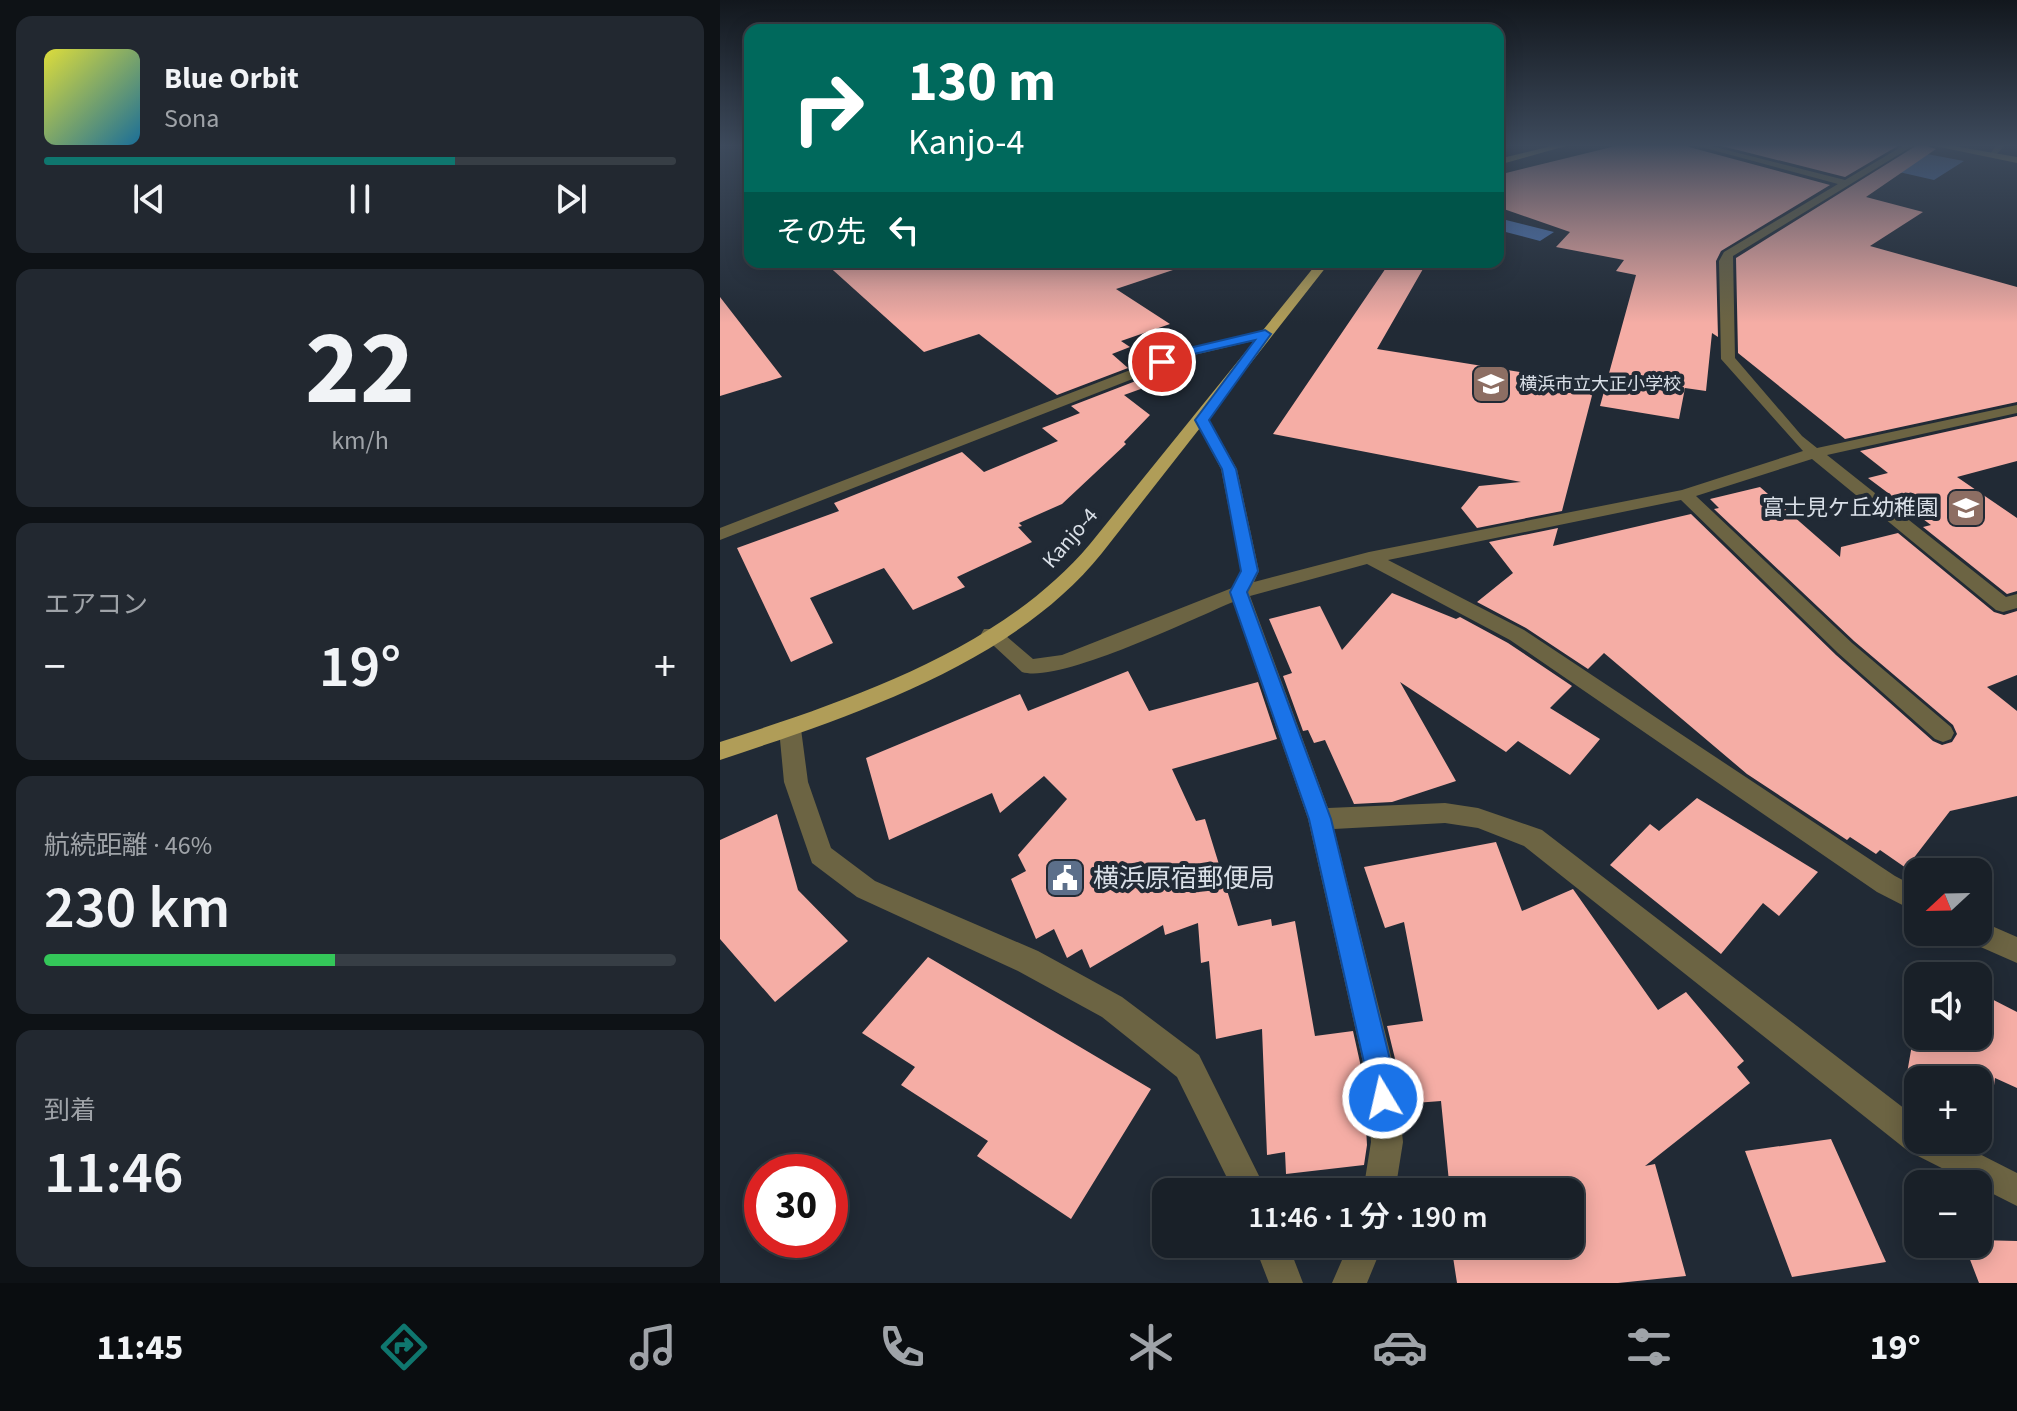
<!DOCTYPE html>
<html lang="ja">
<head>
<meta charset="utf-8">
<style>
  :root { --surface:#192028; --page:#222830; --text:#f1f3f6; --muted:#9fa3a8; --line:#373e45; --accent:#0f766e }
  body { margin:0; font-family:"Source Sans 3","Noto Sans JP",sans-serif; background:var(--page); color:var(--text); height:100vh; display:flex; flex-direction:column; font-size:30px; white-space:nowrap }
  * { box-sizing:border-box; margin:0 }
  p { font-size:26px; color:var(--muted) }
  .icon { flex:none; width:44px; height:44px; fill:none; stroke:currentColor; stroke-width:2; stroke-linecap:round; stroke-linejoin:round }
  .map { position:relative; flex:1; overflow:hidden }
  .panel { display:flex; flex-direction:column; gap:16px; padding:16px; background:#0e1216; width:720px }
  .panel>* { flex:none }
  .hud { position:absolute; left:24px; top:24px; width:760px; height:244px; border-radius:16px; box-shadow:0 4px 20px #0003,0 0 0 2px var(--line); background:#00695c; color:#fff; overflow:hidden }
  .needle { width:52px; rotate:248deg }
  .fabs { position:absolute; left:1184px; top:858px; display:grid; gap:16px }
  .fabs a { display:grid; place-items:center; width:88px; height:88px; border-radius:16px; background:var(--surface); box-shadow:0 4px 20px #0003,0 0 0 2px var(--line); font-size:40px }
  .speed { position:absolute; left:24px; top:1154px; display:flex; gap:16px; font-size:40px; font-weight:700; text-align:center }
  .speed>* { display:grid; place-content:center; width:104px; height:104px; border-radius:50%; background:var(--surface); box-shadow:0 4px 20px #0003,0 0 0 2px var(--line); line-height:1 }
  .speed .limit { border:12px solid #d22; background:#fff; color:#111 }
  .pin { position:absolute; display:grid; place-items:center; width:68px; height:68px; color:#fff; margin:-34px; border:4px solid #fff; border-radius:50%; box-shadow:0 2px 8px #0007 }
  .me { position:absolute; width:88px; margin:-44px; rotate:351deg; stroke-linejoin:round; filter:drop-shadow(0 0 6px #0008) }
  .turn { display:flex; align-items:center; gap:28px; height:168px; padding:0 32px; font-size:36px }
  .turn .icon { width:104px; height:104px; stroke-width:2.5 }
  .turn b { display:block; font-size:56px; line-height:68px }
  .then { display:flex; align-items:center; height:76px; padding:0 32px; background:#0003; gap:16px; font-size:30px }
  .big { font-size:60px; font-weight:600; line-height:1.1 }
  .panel .card { flex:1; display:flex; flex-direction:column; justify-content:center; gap:12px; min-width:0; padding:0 28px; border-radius:16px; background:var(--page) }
  .panel .dial { align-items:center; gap:0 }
  .dial b { font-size:104px; line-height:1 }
  .song { display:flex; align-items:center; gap:24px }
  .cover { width:96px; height:96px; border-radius:12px; background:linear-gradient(135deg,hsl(60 70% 55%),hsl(200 70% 35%)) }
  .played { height:8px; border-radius:4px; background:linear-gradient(90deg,var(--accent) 65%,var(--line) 65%) }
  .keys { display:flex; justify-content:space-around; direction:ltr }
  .heat { display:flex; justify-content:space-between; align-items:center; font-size:44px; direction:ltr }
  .charge { height:12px; border-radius:6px; background:linear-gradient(90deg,#34c759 46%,var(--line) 0) }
  .trip { position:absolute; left:432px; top:1178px; width:432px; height:80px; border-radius:16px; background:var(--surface); box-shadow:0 4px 20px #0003,0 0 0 2px var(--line); font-weight:600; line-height:80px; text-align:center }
  .tabs { display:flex; height:128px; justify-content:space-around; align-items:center; background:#0a0d10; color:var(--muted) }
  .tabs .icon { width:56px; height:56px }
  .tabs .current { color:var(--accent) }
  .tabs b { font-size:36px; color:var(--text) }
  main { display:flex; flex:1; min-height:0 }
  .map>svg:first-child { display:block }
</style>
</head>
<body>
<main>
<section class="panel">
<div class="card">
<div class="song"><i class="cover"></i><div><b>Blue Orbit</b><p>Sona</p></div></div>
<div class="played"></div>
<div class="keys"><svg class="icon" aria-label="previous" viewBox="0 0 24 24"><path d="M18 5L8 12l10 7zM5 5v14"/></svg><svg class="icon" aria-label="pause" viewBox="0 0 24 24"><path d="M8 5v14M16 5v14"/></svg><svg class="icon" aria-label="next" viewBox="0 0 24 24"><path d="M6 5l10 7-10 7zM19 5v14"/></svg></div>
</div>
<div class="card dial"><b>22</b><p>km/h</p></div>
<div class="card"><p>エアコン</p>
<div class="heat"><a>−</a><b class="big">19°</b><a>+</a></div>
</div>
<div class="card"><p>航続距離 · 46%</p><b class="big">230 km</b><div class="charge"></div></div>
<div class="card"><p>到着</p><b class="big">11:46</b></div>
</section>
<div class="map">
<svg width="1297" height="1283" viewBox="0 0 1297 1283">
  <rect width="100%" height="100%" fill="#212a35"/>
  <path fill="#4f77b6" d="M1207,154L1244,161L1214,180L1179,172Z
    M778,218L834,232L820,241L778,230Z"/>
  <path fill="#f5ada5" d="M904,144H967L969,147L1110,185L1001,251L996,261L998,337L992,333L986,391L965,388L959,419L880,406L916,275L896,271L904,260L836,247L850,232L778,207V175Z
    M994,144H1181L1125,177Z
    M1199,144L1216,149L1146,197L1203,212L1150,246L1297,287V402L1125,439L1018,353L1016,258Z
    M104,262H455L456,269L396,289L450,324L401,341L410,347L392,354L408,368L337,395L259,334L204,352Z
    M670,262H707L657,349L875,384L842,511L757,528L741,508L759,486L801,482L553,434Z
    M0,297L62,377L0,396Z
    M421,379L429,386L404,395L430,415L404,442L406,444L342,504L299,523L302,526L298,527L312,542L237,577L245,587L193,610L164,568L90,598L113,643L71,662L17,548L119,511L114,503L242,452L264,472L338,441L322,428L360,413L351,406Z
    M1297,416V461L1237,477L1297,518V591L1287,594L1203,527L1211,525L1148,478L1168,473L1140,451Z
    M1040,487L1120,557L1121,547L1178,533L1274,612L1284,615L1297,611V675L1267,687L1297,711V796L1230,811L1186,868L1160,850L1156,854L1130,837L1127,840L1027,774L884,653L868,669L806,628L757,602L793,573L769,542L838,528L833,546L971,514L1116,655L1213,741L1222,745L1232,742L1237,734L1233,725L1134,641L994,509L999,508L990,499Z
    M672,593L736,619L740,617L788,643L852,686L830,708L880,739L850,775L798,741L786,752L680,682L736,781L672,802L634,804L605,740L594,743L588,730L583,731L563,676L572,673L549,619L600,606L622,650Z
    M408,671L429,711L538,682L557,739L452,769L476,821L485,819L518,926L551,919L552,926L575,921L595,1036L633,1031L643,1076L647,1145L644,1165L566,1174L565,1152L547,1155L542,1029L496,1039L489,961L481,963L478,923L445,935L443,925L370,968L362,949L347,958L334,929L316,939L291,879L306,871L298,855L347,799L324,776L280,813L272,793L169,840L146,758L300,694L308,711Z
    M977,798L1098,872L1059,916L1043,903L1001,954L890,865L930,824L939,831Z
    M57,814L78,890L128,941L55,1002L0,939V840Z
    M776,842L802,911L853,889L938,1010L966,992L1024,1061L1017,1067L1030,1083L925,1166L935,1164L966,1276L898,1283H737L731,1244H850V1192H730L721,1101L682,1104L679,1075L667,1026L703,1021L684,922L665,928L644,867Z
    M208,957L431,1089L351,1219L257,1156L268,1141L181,1085L195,1067L142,1033Z
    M1258,992L1297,1012V1088L1275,1078L1268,1130L1258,1125V1080H1198V1092L1185,1085L1198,1010V1036H1258Z
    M1111,1139L1166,1262L1072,1277L1025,1151Z
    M1258,1240L1297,1241V1283H1259L1244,1244H1258Z"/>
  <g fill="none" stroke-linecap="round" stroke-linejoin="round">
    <path fill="#6c6443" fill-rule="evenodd" d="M970,144H983L1125,180L1186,144H1196L1013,256L1015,358L1082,436L1097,448L1297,405V413L1107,455L1286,597L1297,594V608L1283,612L1276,610L1092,459L976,496L1132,643L1231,727L1234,733L1231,739L1223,742L1215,739L1118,653L961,500L668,560L804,630L1175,876L1198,888V913L1157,892L790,640L647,564L530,596L608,808L725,803L758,808L822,830L1198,1119V1140H1232L1297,1173V1206L1188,1151L804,846L758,828L725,823L614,829L676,1076L683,1142L675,1192H643L651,1142L646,1076L588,819L513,602C472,619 339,684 302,672L261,634L264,629H278L313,659L342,655L512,588L521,571L501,469L475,420L482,416L489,420L517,469L539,571L534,582L649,552L962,490L1083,451L1001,359L999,261L1004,252L1118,184Z
      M1277,144H1286L1274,157H1268Z
      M545,330L550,331V337L474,355L0,540V528L465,349Z
      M70,720L78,723L81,729L88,782L111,848L155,881L318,951L402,997L479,1055L547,1192H514L457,1077L382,1017L298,971L137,897L92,863L64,782L59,729L62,723Z
      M1258,920L1297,937V963L1247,941L1243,932H1258Z
      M534,1244H568L583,1283H549Z
      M629,1244H663L647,1283H612Z"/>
    <path fill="#92844f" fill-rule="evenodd" d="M1205,144H1222L1297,157V163Z"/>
    <path fill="#b09d58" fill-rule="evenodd" d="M840,144H853L778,165V159Z
      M598,262H610L382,553C293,664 131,716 0,760V742C127,701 281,650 370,544Z"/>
  </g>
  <linearGradient id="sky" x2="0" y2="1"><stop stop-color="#12171d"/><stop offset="0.45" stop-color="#3d4a5c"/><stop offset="1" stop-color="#3d4a5c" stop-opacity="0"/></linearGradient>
  <rect width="1297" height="323" fill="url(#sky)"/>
  <path fill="#1a73e8" stroke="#114b97" stroke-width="2" d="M545,330L551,334L489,420L516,469L538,571L527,592L611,819L674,1076L677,1098L673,1108L663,1112L653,1108L647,1076L589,819L510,592L521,571L502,469L475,420L535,340L474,354L442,366L436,362L465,349Z"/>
  <defs>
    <symbol id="school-square" viewBox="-11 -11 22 22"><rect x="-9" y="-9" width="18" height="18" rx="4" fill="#8d6e63" stroke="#212a35"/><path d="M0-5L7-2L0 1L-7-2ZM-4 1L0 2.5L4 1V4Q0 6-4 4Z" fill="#fff"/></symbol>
    <symbol id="civic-square" viewBox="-11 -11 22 22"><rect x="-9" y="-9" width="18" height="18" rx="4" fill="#5c6f8a" stroke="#212a35"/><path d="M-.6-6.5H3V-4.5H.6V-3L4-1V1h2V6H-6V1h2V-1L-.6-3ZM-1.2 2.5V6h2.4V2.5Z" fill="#fff"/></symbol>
  </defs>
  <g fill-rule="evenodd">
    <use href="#school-square" x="749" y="362" width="44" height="44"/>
    <use href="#school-square" x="1224" y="486" width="44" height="44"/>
    <use href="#civic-square" x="323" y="856" width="44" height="44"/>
  </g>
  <g text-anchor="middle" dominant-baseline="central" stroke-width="8" stroke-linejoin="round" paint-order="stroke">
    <g font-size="18" fill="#dae0e8" stroke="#212a35" text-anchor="start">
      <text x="799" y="384">横浜市立大正小学校</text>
    </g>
    <g font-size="22" fill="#dae0e8" stroke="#212a35" text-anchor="end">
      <text x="1218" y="508">富士見ケ丘幼稚園</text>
    </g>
    <g font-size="22" fill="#dae0e8" stroke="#212a35">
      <text transform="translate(350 538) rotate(-49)">Kanjo-4</text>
    </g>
    <g font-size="26" fill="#dae0e8" stroke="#212a35" text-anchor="start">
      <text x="373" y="878">横浜原宿郵便局</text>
    </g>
  </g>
</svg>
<div class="fabs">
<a><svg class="needle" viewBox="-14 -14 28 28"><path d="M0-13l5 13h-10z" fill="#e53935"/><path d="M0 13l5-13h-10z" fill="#9fa3a8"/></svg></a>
<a><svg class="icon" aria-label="sound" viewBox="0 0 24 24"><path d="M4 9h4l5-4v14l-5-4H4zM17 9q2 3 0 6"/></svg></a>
<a>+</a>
<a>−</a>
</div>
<div class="speed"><div class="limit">30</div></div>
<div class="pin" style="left:442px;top:362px;background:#d93025"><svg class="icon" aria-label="arrive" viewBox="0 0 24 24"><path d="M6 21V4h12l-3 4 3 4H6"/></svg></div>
<svg class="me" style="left:663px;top:1098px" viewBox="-20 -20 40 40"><circle r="17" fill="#1a73e8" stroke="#fff" stroke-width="3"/><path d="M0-11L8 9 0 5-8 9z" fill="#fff"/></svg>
<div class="trip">11:46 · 1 分 · 190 m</div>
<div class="hud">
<div class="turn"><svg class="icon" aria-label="right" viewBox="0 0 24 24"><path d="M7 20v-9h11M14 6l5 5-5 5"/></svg><div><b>130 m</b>Kanjo-4</div></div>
<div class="then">その先<svg class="icon" aria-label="left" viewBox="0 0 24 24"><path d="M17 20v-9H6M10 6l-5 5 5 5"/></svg></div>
</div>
</div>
</main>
<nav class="tabs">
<b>11:45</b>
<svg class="icon current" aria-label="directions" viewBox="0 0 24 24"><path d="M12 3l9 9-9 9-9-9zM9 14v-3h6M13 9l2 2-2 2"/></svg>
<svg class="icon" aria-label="music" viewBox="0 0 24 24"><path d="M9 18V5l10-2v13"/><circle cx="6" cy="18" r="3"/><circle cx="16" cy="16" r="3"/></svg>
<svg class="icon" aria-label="phone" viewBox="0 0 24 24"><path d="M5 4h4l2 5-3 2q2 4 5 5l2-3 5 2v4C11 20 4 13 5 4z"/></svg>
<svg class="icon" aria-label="climate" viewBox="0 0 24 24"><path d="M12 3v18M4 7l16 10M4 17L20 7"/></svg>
<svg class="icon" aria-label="car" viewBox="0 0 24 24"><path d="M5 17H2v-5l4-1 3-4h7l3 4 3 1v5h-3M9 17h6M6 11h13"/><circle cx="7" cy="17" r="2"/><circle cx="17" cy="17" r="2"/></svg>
<svg class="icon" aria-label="filters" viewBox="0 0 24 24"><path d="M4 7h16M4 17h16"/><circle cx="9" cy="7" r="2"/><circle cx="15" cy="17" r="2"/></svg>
<b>19°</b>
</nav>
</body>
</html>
